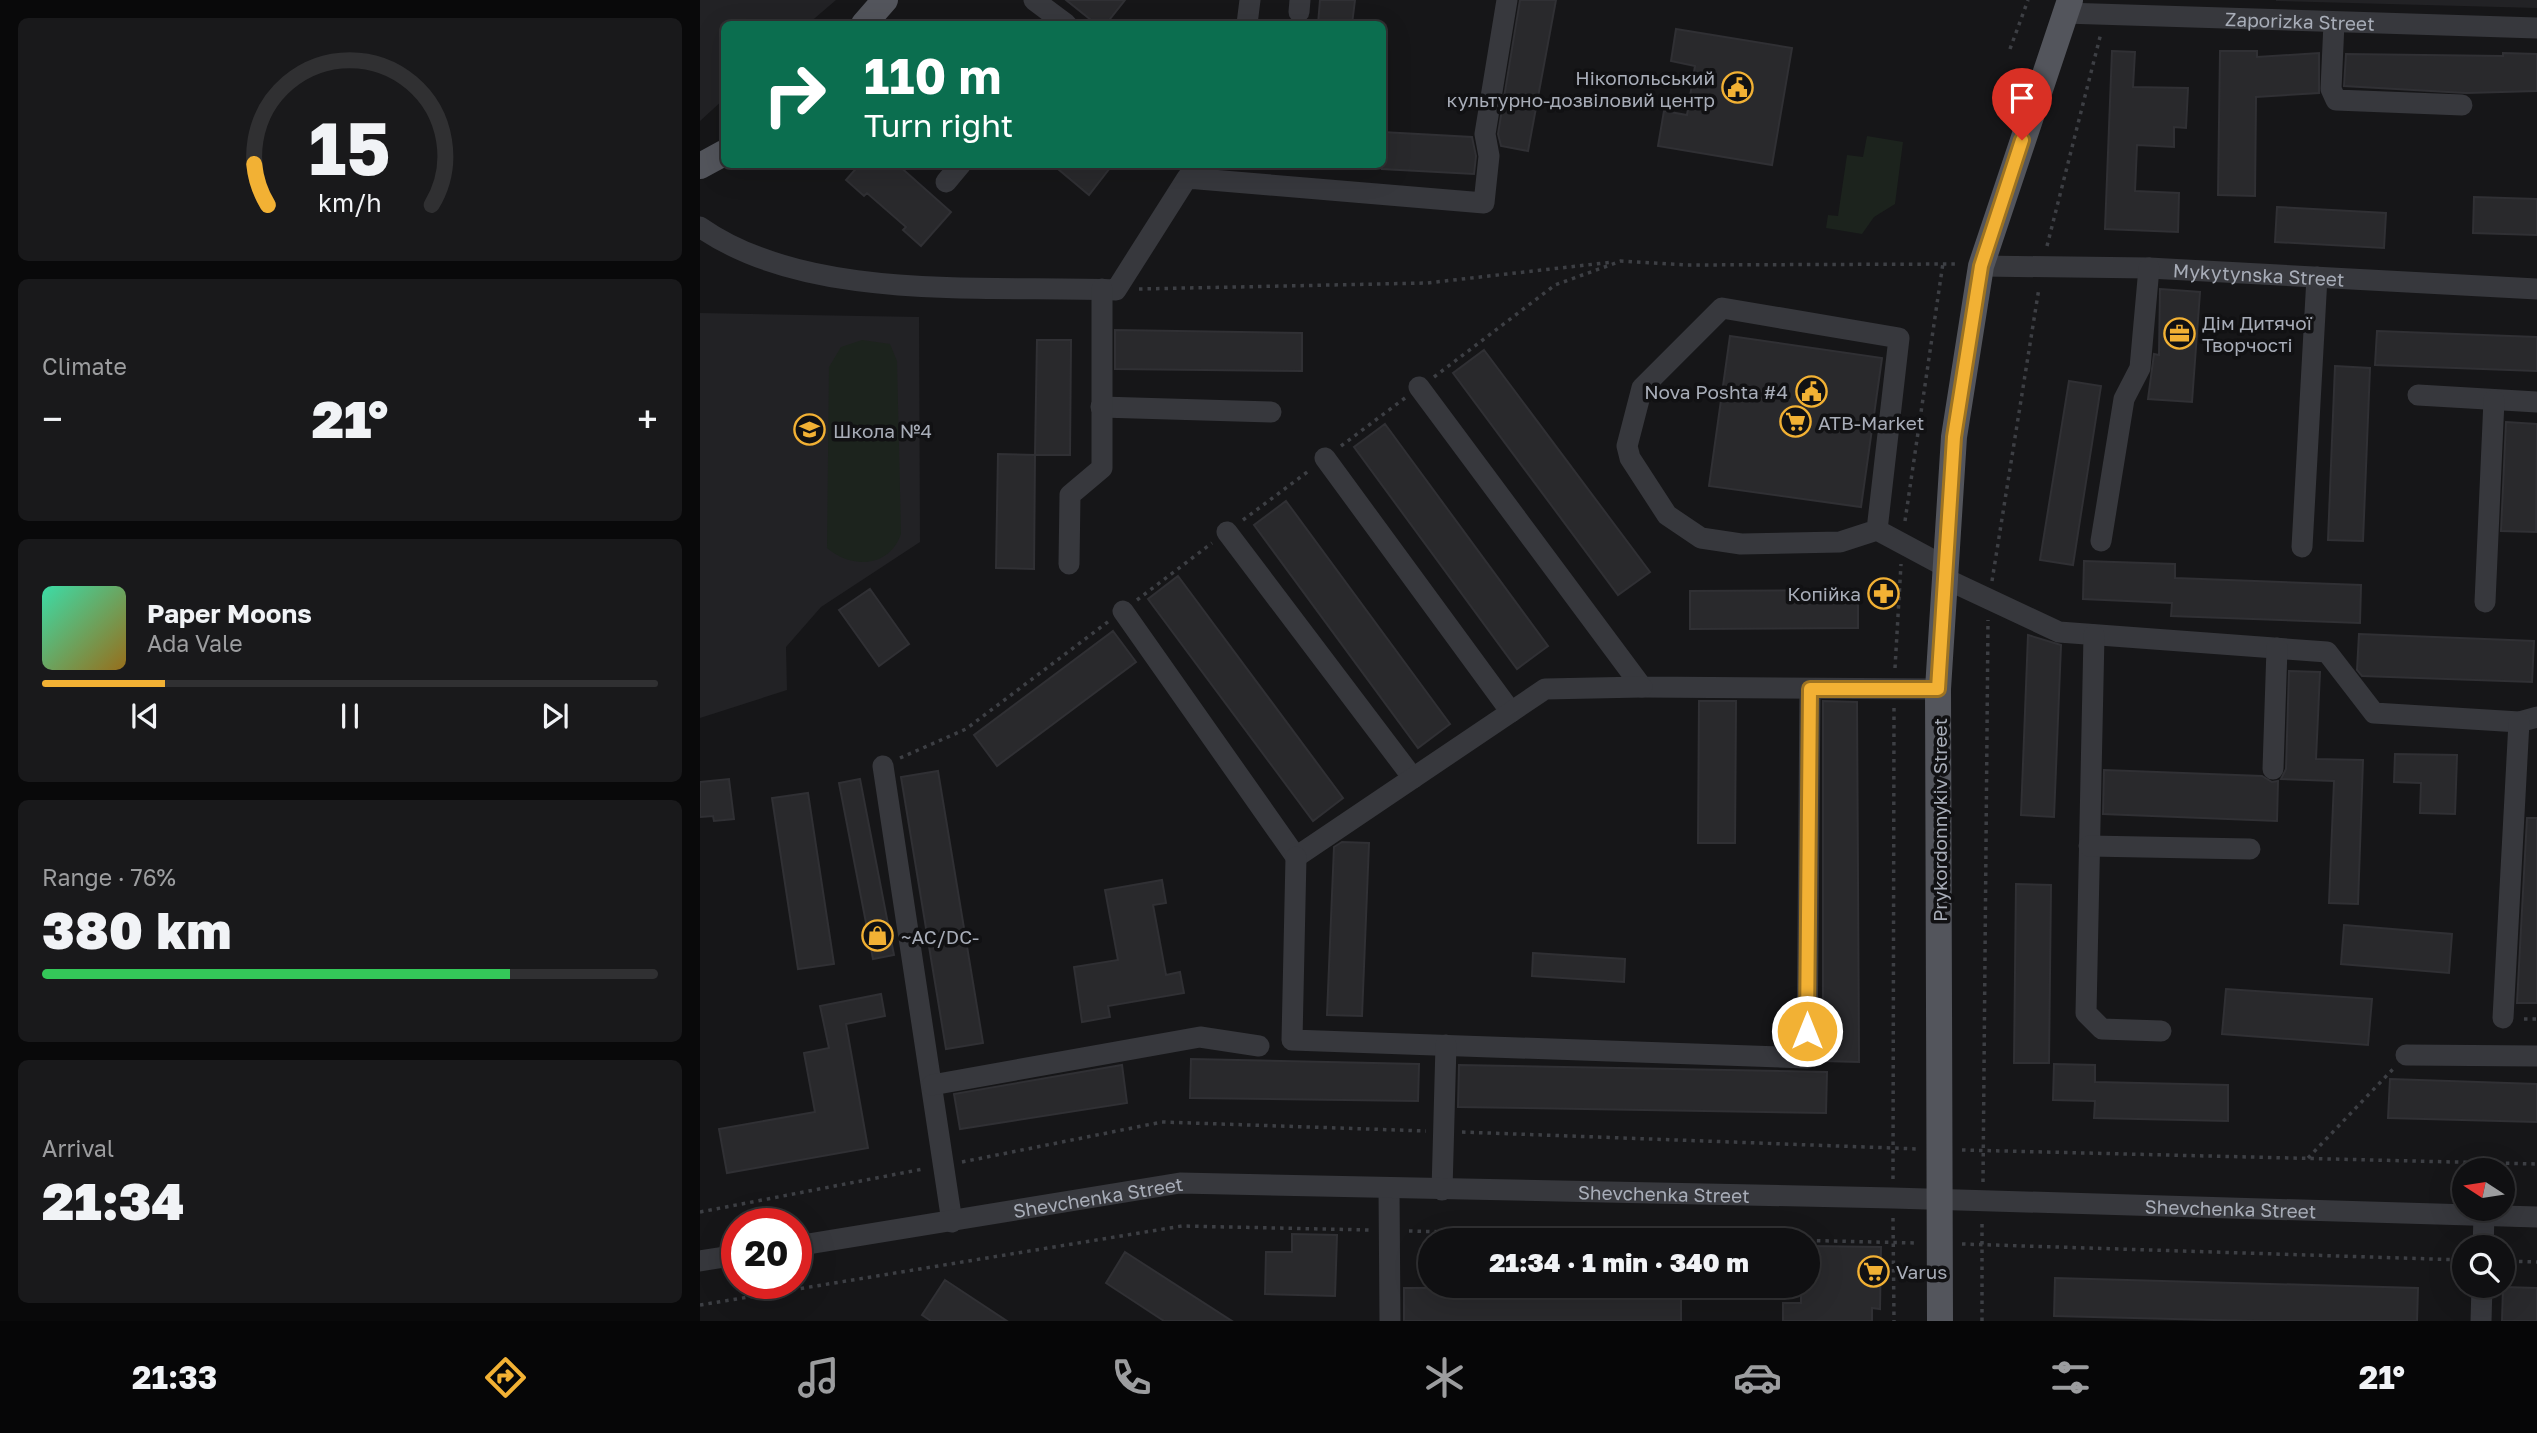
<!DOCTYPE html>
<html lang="en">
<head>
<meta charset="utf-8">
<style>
  :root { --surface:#101012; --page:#19191b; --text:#f1f3f6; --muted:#9c9d9f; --line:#303032; --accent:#f2b134 }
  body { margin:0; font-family:"Golos Text",sans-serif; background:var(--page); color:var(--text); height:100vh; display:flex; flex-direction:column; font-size:26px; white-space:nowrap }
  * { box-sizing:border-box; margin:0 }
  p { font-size:23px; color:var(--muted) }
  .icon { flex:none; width:38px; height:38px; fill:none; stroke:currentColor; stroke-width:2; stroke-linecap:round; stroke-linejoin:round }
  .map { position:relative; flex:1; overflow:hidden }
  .sheet { display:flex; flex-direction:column; gap:18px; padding:18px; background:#09090a; width:700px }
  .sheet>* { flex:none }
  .top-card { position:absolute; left:21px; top:21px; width:665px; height:147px; border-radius:10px; box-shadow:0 7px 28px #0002,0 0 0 2px var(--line); background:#0b6e4f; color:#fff; overflow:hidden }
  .needle { width:46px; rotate:282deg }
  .controls { position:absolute; left:1752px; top:1158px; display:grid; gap:14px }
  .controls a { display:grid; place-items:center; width:63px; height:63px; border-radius:50%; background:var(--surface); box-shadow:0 7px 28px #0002,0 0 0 2px var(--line); font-size:35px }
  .speed { position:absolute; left:21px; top:1208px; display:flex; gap:14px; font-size:35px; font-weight:700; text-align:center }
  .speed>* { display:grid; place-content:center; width:91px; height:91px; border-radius:50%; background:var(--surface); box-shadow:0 7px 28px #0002,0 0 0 2px var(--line); line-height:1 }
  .speed .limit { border:10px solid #d22; background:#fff; color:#111 }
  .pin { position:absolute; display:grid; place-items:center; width:60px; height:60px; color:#fff; margin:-72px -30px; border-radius:50% 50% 50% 0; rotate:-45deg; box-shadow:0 0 7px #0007 }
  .pin .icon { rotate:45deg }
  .me { position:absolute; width:77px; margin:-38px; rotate:0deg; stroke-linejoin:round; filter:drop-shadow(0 0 5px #0008) }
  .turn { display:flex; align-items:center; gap:24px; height:147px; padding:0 28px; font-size:32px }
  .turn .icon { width:91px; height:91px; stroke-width:2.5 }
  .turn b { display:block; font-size:49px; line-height:60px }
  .big { font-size:52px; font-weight:800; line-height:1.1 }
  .sheet .card { flex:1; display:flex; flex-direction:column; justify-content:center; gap:10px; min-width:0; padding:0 24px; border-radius:10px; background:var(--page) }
  .sheet .dial { align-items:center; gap:0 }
  .dial svg { height:182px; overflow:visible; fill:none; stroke:var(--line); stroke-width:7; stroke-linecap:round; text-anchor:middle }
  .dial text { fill:var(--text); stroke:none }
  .song { display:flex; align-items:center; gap:21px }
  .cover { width:84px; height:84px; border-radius:10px; background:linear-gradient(135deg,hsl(160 70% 55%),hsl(40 70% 35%)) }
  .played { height:7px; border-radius:4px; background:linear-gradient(90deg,var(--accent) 20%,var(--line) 20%) }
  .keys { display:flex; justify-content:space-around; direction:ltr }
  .heat { display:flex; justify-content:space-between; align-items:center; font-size:38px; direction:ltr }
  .charge { height:10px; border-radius:5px; background:linear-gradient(90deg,#34c759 76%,var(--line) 0) }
  .trip { position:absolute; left:718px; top:1228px; width:402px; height:70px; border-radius:35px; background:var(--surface); box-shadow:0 7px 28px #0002,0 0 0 2px var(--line); font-weight:800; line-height:70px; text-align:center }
  .dock { display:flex; height:112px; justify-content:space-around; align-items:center; background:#060607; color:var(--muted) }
  .dock .icon { width:49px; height:49px }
  .dock .active { color:var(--accent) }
  .dock b { font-size:32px; color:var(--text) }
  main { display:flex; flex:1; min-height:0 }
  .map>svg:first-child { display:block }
</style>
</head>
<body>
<main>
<section class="sheet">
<div class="card dial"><svg viewBox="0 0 100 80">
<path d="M14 69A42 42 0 1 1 86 69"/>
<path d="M14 69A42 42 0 0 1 8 51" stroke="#f2b134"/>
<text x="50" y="56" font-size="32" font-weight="700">15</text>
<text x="50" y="72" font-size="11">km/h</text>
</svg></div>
<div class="card"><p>Climate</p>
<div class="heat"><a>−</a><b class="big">21°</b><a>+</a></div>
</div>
<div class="card">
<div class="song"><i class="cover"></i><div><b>Paper Moons</b><p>Ada Vale</p></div></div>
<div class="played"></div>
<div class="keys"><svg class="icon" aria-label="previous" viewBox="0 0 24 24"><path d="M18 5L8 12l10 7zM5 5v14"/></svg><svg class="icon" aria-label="pause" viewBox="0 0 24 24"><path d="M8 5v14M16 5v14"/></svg><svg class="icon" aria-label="next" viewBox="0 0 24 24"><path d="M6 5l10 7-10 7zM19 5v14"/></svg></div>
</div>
<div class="card"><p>Range · 76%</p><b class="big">380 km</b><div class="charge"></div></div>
<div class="card"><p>Arrival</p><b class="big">21:34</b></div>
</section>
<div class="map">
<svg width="1837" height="1321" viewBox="0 0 1837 1321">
  <rect width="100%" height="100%" fill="#161618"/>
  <path fill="#222225" d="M0,0H136L108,24H24V99L0,121Z
    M1576,0H1837V8L1576,1Z
    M0,313L219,317L220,542L121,607L86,647L87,690L0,718Z"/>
  <path fill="#1c231d" d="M1167,136L1203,142L1195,204L1174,217L1162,234L1126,228L1128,215L1138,216L1147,155L1163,157Z
    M162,340L190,344L197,361L201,534C189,568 152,569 127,548L129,367L141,347Z"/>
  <path fill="#29292c" stroke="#303034" stroke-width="2" d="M366,0H425L406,24H396Z
    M620,0H655L652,24H618Z
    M820,0H856L828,151L801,146L798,134Z
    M976,29L1092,48L1072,165L958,146L964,111L987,115L995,66L971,61Z
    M1412,51L1435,52L1433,87L1488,88L1486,128L1474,127V147L1437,145L1435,191L1479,193L1478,232L1405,229Z
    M1520,51H1557V57L1619,53V93L1556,97L1555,196L1518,195Z
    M1803,53L1837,54V91L1766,93L1644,86L1646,54L1803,56Z
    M682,132L772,137L776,156L774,174L682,169Z
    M160,164H197L251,212L221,246L203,230L206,227L167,193L164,196L146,180Z
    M352,164H413L389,195Z
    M1774,197L1837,199V235L1773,233Z
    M1577,207L1686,213L1684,248L1575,242Z
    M1460,289L1500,292L1492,402L1448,399L1454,354L1459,355Z
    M415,330L602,333V371L415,369Z
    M1677,331L1837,337V371L1675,365Z
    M1030,336L1182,358L1161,507L1009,486Z
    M337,340H371L370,455H335Z
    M784,350L950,572L918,595L753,373Z
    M1635,366L1670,368L1663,541L1628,540Z
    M1369,381L1401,386L1373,565L1340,560Z
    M1806,422L1837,424L1836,532L1801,531Z
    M685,424L848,646L817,669L654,447Z
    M298,454L335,455L334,569L296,568Z
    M586,501L750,724L718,748L554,525Z
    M1384,561L1475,564V578L1661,585L1660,623L1471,616L1472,603L1383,599Z
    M478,576L643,798L613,821L448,599Z
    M170,589L209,644L179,666L139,610Z
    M1158,590V628L990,629V591Z
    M413,631L436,662L297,766L274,735Z
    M1659,634L1834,641L1832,682L1662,676L1657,670Z
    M1328,635L1361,645L1354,817L1321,815Z
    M1589,671L1620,672L1616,759L1663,760L1658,904L1629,903L1634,781L1581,779L1586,769Z
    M999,701H1036L1035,843H998Z
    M1123,701L1157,702L1159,1062L1123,1061Z
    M1695,754L1757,755L1755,814L1720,813L1721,783L1694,782Z
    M1404,770L1562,776L1572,782L1578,781L1577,821L1403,814Z
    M238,771L283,1043L246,1049L201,777Z
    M29,779L34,819L14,821L13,816L0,817V782Z
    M160,779L194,955L173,959L139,783Z
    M108,793L134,964L98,969L72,798Z
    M1827,818H1837V1003H1817Z
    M642,842L669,843L662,1016L627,1015L634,847Z
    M462,880L466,903L453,905L466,975L480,972L484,993L408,1006L410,1017L382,1022L374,967L418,960L405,890Z
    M1316,884L1351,885L1349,1063H1314Z
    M1644,925L1752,934L1749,973L1641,964Z
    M833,953L925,959L924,982L832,976Z
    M1526,989L1672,999L1668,1045L1522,1034Z
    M181,994L185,1016L146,1024L168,1148L27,1173L19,1129L115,1112L104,1053L129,1048L120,1006Z
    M491,1059L719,1064L718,1101L490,1098Z
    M1354,1064L1395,1065V1082L1528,1085V1121L1394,1118L1395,1101L1353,1100Z
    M422,1065L427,1103L260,1129L254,1094Z
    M759,1065L1127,1072L1126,1113L758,1107Z
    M1690,1079L1837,1084V1122L1688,1118Z
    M592,1234L637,1235L635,1296L565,1294L566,1252H592Z
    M1108,1246L1181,1247L1180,1309L1172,1308V1321H1083V1303H1101V1286H1108Z
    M425,1252L532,1321H464L406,1283Z
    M1355,1278L1718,1288L1717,1321H1554L1354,1316Z
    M245,1280L307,1321H231L222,1315Z
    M981,1287V1321H704V1288Z
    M1803,1287L1837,1288V1321H1802Z"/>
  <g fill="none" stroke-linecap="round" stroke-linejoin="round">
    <path stroke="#3d3f44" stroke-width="3.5" stroke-dasharray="3.5 5" stroke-linecap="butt" d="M1310,49L1328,0
      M1347,246L1401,33
      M920,261L986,265L1259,264
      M439,289L727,283L913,262
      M734,377L855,285L921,261
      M641,446L705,398
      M543,520L610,470
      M1205,521L1243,263
      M1292,581L1339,288
      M437,600L512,543
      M1195,668L1201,564
      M200,758L266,729L409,621
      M1824,1019H1837
      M762,1132L1219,1149
      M1262,1150L1837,1164
      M1608,1158L1694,1068
      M262,1162L462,1122L726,1131
      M1193,1179L1194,707
      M1283,1182L1288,620
      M0,1212L223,1169
      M1193,1218L1194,1321
      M709,1231L1216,1243
      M1262,1244L1764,1260
      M1802,1261L1837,1262
      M0,1305L482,1226L670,1230
      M1282,1321V1222"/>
    <g stroke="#37383d" stroke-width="21">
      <path d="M334,0L366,24"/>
      <path d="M599,12L600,0"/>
      <path id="s1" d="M1364,13L1837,28"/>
      <path d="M1634,23L1631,89L1636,100L1762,105"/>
      <path d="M547,24L550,0"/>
      <path d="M246,182L261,164"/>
      <path d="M0,227C108,303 288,285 416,290L487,178L784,203L789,156L785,134L807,0"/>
      <path id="s2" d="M1281,266L1449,268L1837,289"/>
      <path d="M719,387L942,687L1238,689"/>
      <path d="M1718,395L1837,402"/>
      <path d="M401,407L571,412"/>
      <path d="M625,458L811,712"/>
      <path d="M1177,530L1140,542L1041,544L1001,538L967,515L930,458L927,446L942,388L1022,308L1199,338L1177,530L1246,567"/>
      <path d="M527,532L713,778"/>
      <path d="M1401,541L1424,399L1440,368L1449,268"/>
      <path d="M1602,547L1617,277"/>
      <path d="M369,564L370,495L402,468V289"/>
      <path d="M1246,579L1359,632L1627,652L1674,713L1819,722L1837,717"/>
      <path d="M1785,602L1794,400"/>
      <path d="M423,611L596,857L845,689L942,687"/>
      <path d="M1394,635L1386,1013L1402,1029L1461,1031"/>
      <path d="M183,766L252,1222"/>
      <path d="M1573,769L1577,648"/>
      <path d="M1389,846L1550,849"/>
      <path d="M596,857L592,1040L1107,1058L1110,689"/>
      <path d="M1803,1018L1819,722"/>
      <path d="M1706,1055L1837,1056"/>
      <path d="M232,1085L500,1037L559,1046"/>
      <path d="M689,1189L690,1321"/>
      <path d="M742,1190L746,1045"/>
      <path id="s3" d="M96,1246L480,1183L1193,1198L1837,1217"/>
      <path d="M1783,1248L1784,1216"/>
      <path d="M0,1261L37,1255"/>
      <path d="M1781,1321L1782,1286"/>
    </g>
    <path stroke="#53555c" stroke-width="26" d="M164,24L185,0
      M0,166L24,153
      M1240,1321L1238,689L1254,437L1281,266L1370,0"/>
  </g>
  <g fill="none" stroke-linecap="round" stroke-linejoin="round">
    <defs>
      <path id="route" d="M1107,1031L1110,689H1238L1254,437L1281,266L1322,140"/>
    </defs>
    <use href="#route" stroke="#9d7322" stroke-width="18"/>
    <use href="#route" stroke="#f2b134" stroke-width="12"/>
  </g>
  <defs>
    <symbol id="civic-ring" viewBox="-11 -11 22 22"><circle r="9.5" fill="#111113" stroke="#f2b134" stroke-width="1.5"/><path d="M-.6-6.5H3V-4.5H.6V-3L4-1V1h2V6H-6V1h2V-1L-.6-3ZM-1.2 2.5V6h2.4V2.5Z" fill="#f2b134"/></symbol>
    <symbol id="office-ring" viewBox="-11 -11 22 22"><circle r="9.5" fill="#111113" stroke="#f2b134" stroke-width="1.5"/><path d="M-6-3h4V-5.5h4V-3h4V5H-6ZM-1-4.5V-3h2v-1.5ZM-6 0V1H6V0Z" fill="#f2b134"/></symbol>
    <symbol id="supermarket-ring" viewBox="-11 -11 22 22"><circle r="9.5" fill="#111113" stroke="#f2b134" stroke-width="1.5"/><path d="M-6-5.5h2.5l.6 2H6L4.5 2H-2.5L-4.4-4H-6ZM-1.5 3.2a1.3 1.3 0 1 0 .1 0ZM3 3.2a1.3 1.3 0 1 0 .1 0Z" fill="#f2b134"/></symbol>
    <symbol id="school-ring" viewBox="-11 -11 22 22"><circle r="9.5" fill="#111113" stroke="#f2b134" stroke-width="1.5"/><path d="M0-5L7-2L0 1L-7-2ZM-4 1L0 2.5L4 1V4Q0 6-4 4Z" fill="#f2b134"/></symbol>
    <symbol id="pharmacy-ring" viewBox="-11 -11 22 22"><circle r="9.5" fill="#111113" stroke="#f2b134" stroke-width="1.5"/><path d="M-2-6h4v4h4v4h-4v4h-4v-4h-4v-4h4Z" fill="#f2b134"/></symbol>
    <symbol id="shop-ring" viewBox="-11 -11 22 22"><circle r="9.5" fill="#111113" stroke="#f2b134" stroke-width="1.5"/><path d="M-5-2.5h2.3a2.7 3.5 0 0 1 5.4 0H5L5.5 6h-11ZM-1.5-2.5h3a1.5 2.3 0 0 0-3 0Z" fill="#f2b134"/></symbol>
  </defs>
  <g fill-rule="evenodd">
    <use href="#civic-ring" x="1020" y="70" width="35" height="35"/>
    <use href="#office-ring" x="1462" y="316" width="35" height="35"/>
    <use href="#civic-ring" x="1094" y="374" width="35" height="35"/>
    <use href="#supermarket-ring" x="1078" y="404" width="35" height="35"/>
    <use href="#school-ring" x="92" y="412" width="35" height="35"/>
    <use href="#pharmacy-ring" x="1166" y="576" width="35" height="35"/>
    <use href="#shop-ring" x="160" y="918" width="35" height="35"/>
    <use href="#supermarket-ring" x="1156" y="1254" width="35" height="35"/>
  </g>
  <g text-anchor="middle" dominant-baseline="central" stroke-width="7" stroke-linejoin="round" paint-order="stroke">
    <g font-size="19" fill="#a8adb8" stroke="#111113">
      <text stroke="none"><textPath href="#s1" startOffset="236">Zaporizka Street</textPath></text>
      <text stroke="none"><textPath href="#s2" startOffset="278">Mykytynska Street</textPath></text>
      <text transform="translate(1239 820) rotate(-90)">Prykordonnykiv Street</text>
      <text stroke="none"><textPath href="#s3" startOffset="873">Shevchenka Street</textPath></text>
      <text stroke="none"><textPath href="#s3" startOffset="306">Shevchenka Street</textPath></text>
      <text stroke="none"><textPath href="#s3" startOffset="1440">Shevchenka Street</textPath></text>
    </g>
    <g font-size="19" fill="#a8adb8" stroke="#111113" text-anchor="start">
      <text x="1015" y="77" text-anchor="end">Нікопольський<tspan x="1015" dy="22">культурно-дозвіловий центр</tspan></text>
      <text x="1502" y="322">Дім Дитячої<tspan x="1502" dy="22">Творчості</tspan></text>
      <text x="1088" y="391" text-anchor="end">Nova Poshta #4</text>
      <text x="1118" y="422">ATB-Market</text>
      <text x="133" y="430">Школа №4</text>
      <text x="1161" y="593" text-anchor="end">Копійка</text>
      <text x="201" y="936">~AC/DC-</text>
      <text x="1196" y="1271">Varus</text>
    </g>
  </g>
</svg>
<div class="controls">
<a><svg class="needle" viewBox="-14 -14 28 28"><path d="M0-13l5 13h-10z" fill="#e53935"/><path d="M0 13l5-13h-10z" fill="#9c9d9f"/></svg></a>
<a><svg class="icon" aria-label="search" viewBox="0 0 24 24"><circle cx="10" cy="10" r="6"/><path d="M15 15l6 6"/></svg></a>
</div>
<div class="speed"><div class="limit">20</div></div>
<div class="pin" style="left:1322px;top:140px;background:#d93025"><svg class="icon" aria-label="arrive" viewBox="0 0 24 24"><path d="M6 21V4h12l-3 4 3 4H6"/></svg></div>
<svg class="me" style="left:1107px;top:1031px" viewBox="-20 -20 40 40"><circle r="17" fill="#f2b134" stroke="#fff" stroke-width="3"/><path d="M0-11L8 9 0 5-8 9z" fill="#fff"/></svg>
<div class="trip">21:34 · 1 min · 340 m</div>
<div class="top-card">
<div class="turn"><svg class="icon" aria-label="right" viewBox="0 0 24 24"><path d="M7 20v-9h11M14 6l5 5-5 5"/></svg><div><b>110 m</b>Turn right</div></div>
</div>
</div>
</main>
<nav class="dock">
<b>21:33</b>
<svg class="icon active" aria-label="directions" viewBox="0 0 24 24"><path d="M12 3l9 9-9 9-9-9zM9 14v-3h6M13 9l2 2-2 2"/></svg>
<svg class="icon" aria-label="music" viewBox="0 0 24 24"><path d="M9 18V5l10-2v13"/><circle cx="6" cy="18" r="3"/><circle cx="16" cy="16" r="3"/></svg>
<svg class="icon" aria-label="phone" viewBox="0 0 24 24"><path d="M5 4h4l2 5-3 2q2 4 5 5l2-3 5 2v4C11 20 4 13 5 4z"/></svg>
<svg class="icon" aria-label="climate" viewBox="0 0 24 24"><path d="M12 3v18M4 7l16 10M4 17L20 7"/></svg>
<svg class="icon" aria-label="car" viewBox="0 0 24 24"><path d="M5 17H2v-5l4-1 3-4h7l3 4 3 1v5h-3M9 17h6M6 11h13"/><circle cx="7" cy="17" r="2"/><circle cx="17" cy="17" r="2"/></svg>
<svg class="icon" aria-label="filters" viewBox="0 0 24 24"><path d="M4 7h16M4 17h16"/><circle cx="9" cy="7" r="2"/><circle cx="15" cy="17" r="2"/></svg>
<b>21°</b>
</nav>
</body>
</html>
